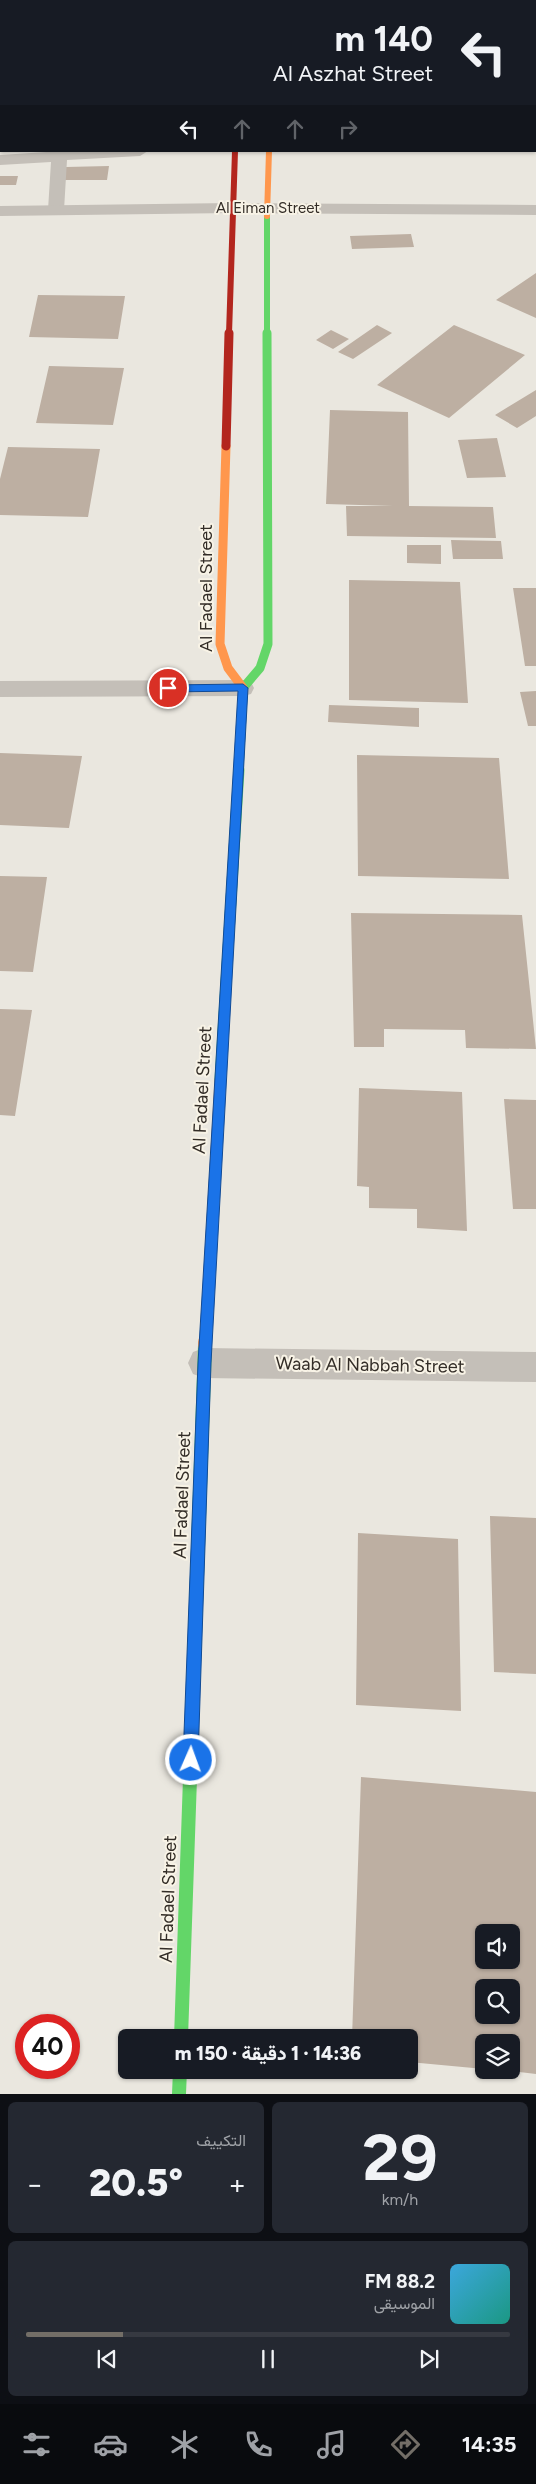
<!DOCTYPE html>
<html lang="ar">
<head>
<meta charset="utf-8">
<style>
  :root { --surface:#171b24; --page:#242831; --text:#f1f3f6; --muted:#9ea1a6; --line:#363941; --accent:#736e67 }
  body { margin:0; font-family:Figtree,Vazirmatn,sans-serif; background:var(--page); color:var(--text); direction:rtl; height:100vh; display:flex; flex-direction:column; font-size:19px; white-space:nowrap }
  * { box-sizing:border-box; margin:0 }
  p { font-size:16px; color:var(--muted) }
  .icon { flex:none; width:28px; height:28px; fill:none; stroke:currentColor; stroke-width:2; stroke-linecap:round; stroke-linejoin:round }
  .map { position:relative; height:2094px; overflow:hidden; direction:ltr }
  .side { display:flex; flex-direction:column; gap:8px; padding:8px; background:#0d0f14; flex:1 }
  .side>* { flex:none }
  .banner { position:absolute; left:0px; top:0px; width:536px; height:152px; box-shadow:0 1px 4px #0004; direction:rtl; background:#171b24; color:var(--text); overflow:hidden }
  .tools { position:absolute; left:475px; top:1924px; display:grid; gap:10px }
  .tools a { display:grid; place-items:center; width:45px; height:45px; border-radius:8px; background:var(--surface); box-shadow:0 1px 4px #0004; font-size:25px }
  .speed { position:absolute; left:15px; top:2014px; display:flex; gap:10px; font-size:25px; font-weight:700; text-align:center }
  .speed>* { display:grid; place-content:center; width:65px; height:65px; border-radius:50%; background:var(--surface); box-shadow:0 1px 4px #0004; line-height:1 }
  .speed .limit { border:8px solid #d22; background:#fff; color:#111 }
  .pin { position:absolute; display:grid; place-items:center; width:42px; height:42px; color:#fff; margin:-21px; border:2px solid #fff; border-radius:50%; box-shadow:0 1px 5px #0007 }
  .me { position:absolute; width:55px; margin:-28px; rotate:2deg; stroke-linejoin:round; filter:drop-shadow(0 0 4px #0008) }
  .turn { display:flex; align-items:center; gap:18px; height:105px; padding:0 20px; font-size:22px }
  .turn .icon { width:65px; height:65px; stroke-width:2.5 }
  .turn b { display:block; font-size:35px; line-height:42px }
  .lanes { display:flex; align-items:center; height:48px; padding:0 20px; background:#0003; justify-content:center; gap:25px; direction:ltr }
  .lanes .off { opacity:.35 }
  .big { font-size:38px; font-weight:800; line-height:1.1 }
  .side .tile { flex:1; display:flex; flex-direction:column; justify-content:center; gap:8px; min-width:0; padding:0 18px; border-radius:8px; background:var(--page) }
  .side .dial { align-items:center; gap:0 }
  .dial b { font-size:65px; line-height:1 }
  .song { display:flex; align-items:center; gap:15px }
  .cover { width:60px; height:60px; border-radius:8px; background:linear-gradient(135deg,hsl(200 70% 55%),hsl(170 70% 35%)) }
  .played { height:5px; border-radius:2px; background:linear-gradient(90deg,var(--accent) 20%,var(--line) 20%) }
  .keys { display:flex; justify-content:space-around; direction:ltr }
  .heat { display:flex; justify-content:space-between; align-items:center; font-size:28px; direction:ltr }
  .side .tiles { flex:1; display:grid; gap:8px; grid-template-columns:1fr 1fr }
  .tile:last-child { grid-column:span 2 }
  .trip { position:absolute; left:118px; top:2029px; width:300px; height:50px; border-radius:8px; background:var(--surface); box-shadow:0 1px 4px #0004; font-weight:800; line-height:50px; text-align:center; direction:rtl }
  .dock { display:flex; height:80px; justify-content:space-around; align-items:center; background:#090b0e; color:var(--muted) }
  .dock .icon { width:35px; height:35px }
  .dock .on { color:var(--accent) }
  .dock b { font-size:22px; color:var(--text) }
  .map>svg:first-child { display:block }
</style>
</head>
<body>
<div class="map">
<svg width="536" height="2094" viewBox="0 0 536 2094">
  <rect width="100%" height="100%" fill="#eae7df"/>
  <path fill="#bdafa2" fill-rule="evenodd" d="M109,166L107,180H64L66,167Z
    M0,176H18L16,185H0Z
    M411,234L414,247L352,249L350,236Z
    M536,273V318L496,300Z
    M38,295L125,296L118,339L29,337Z
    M377,325L392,333L353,359L338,352Z
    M454,325L525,355L449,418L377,385Z
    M331,330L349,339L333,349L316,340Z
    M49,366L124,368L113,425L36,423Z
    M536,390V416L517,428L495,415Z
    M330,410L408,412L409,506L493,507L496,538L347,536L346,506H393L326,504Z
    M497,438L506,477L467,478L458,440Z
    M8,447L100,449L88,517L0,515V479Z
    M451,540L501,541L503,559H453Z
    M407,545H441V564L407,563Z
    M349,580L460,582L468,703L349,700Z
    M513,588H536V666H525Z
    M536,691V726H528L520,692Z
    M329,705L419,708V727L328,722Z
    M0,753L82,756L69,828L0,825Z
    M357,755L499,758L509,879L358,876Z
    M0,876L47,877L33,972L0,971Z
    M351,913L522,915L536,1049L466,1048L465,1030L384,1029V1047H354Z
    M0,1009L32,1010L15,1116L0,1115Z
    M359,1088L462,1092L467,1231L417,1228V1209L369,1208V1187L357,1186Z
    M504,1099L536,1100V1209H513Z
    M490,1516L536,1518V1674L494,1672Z
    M358,1533L458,1539L461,1711L356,1705Z
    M361,1777L536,1792V2074L511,2071V2042H484V2069L409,2062V2038H352ZM484,1932H511V1960H484ZM484,1988H511V2015H484Z"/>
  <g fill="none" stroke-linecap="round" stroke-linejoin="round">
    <path fill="#c4bfb8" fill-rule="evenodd" d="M149,0H163V1H149Z
      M62,151H148L140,156L67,160L64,210L62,214H50L48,210L51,162L0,165V155Z"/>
    <path fill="#c4bfb8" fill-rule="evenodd" d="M456,0H470V1H456Z
      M535,88H536V98H535Z
      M232,203L536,205V215L232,213L0,216V206Z
      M243,680L251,682L254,688L251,694L243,696L0,697V681Z
      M204,1348L536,1352V1382L204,1378L193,1374L188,1363L193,1352Z"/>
    <path stroke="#63d668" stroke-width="6" d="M267,216V334"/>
    <path stroke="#63d668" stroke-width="9" d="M243,688L260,668L268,644L267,333
      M239,771L243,696"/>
    <path stroke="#63d668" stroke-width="11" d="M220,1080L239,770"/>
    <path stroke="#63d668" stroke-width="14" d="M181,2038L205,1345
      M179,2094L180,2070"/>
    <path stroke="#ff974d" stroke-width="6" d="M269,0L273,1
      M267,216L269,151"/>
    <path stroke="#ff974d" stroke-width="9" d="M226,446L220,644L228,668L243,688V696"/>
    <path stroke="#ff974d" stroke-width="11" d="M205,1344L220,1080"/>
    <path stroke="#ff974d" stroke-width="14" d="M205,1345V1342"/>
    <path stroke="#b3261e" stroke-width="6" d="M229,334L235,151"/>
    <path stroke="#b3261e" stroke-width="9" d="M226,446L229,333"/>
  </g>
  <path fill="#1a73e8" stroke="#114b97" d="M243,684L248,688L211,1363L198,1760L196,1765L191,1767L185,1765L183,1760L198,1363L238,691L168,692L164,688L168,685Z"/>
  <g text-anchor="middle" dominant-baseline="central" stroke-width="4" stroke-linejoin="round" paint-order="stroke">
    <g font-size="15" fill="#332d27" stroke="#f8f3e6">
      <text x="268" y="208">Al Eiman Street</text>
    </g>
    <g font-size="18" fill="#332d27" stroke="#f8f3e6">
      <text transform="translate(206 588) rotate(-90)">Al Fadael Street</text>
      <text transform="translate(202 1090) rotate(-87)">Al Fadael Street</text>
      <text transform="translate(370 1365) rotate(1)">Waab Al Nabbah Street</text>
      <text transform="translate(182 1495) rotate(-88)">Al Fadael Street</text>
      <text transform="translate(168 1899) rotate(-88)">Al Fadael Street</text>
    </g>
  </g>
</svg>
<div class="tools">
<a><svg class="icon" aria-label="sound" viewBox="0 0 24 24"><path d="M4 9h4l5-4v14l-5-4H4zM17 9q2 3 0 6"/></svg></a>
<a><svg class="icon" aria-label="search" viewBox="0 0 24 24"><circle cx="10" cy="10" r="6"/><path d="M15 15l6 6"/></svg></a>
<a><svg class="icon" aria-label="layers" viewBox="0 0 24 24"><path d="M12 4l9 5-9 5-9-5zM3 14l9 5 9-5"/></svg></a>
</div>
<div class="speed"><div class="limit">40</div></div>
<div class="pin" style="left:168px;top:688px;background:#d93025"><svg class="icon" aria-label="arrive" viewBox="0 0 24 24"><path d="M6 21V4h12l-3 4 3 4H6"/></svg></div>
<svg class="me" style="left:191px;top:1760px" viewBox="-20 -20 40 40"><circle r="17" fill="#1a73e8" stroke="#fff" stroke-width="3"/><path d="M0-11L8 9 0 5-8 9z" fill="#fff"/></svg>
<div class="trip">14:36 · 1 دقيقة · 150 m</div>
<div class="banner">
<div class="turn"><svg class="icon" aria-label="left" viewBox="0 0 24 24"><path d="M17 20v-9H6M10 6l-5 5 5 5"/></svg><div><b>140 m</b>Al Aszhat Street</div></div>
<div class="lanes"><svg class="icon" aria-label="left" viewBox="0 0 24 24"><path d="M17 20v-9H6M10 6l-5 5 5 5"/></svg><svg class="icon off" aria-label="ahead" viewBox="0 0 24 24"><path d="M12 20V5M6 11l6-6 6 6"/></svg><svg class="icon off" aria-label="ahead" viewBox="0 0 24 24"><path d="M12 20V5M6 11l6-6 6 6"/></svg><svg class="icon off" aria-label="right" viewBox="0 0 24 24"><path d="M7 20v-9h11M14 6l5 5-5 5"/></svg></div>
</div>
</div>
<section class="side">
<div class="tiles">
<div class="tile dial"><b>29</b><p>km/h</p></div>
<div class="tile"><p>التكييف</p>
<div class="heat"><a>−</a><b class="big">20.5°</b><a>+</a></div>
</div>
<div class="tile">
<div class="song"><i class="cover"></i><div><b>88.2 FM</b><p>الموسيقى</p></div></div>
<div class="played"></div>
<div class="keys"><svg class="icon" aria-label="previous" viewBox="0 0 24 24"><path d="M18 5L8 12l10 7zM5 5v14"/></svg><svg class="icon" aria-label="pause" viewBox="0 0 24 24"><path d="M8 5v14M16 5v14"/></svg><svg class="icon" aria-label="next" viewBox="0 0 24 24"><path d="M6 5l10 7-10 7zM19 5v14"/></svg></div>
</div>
</div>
</section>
<nav class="dock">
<b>14:35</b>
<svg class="icon on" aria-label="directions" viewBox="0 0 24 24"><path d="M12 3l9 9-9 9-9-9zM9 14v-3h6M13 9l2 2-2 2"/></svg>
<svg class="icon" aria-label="music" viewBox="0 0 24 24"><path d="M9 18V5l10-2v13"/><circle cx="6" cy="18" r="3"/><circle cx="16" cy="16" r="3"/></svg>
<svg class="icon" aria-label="phone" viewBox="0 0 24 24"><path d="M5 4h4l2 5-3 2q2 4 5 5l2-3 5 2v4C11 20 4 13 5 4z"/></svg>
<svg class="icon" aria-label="climate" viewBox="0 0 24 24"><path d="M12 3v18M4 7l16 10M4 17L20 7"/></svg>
<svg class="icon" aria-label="car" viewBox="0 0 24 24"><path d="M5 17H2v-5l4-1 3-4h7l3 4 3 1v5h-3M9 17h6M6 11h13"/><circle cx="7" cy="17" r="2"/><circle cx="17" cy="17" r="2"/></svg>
<svg class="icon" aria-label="filters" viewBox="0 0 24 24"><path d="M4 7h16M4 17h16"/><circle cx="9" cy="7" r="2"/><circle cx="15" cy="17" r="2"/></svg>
</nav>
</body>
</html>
